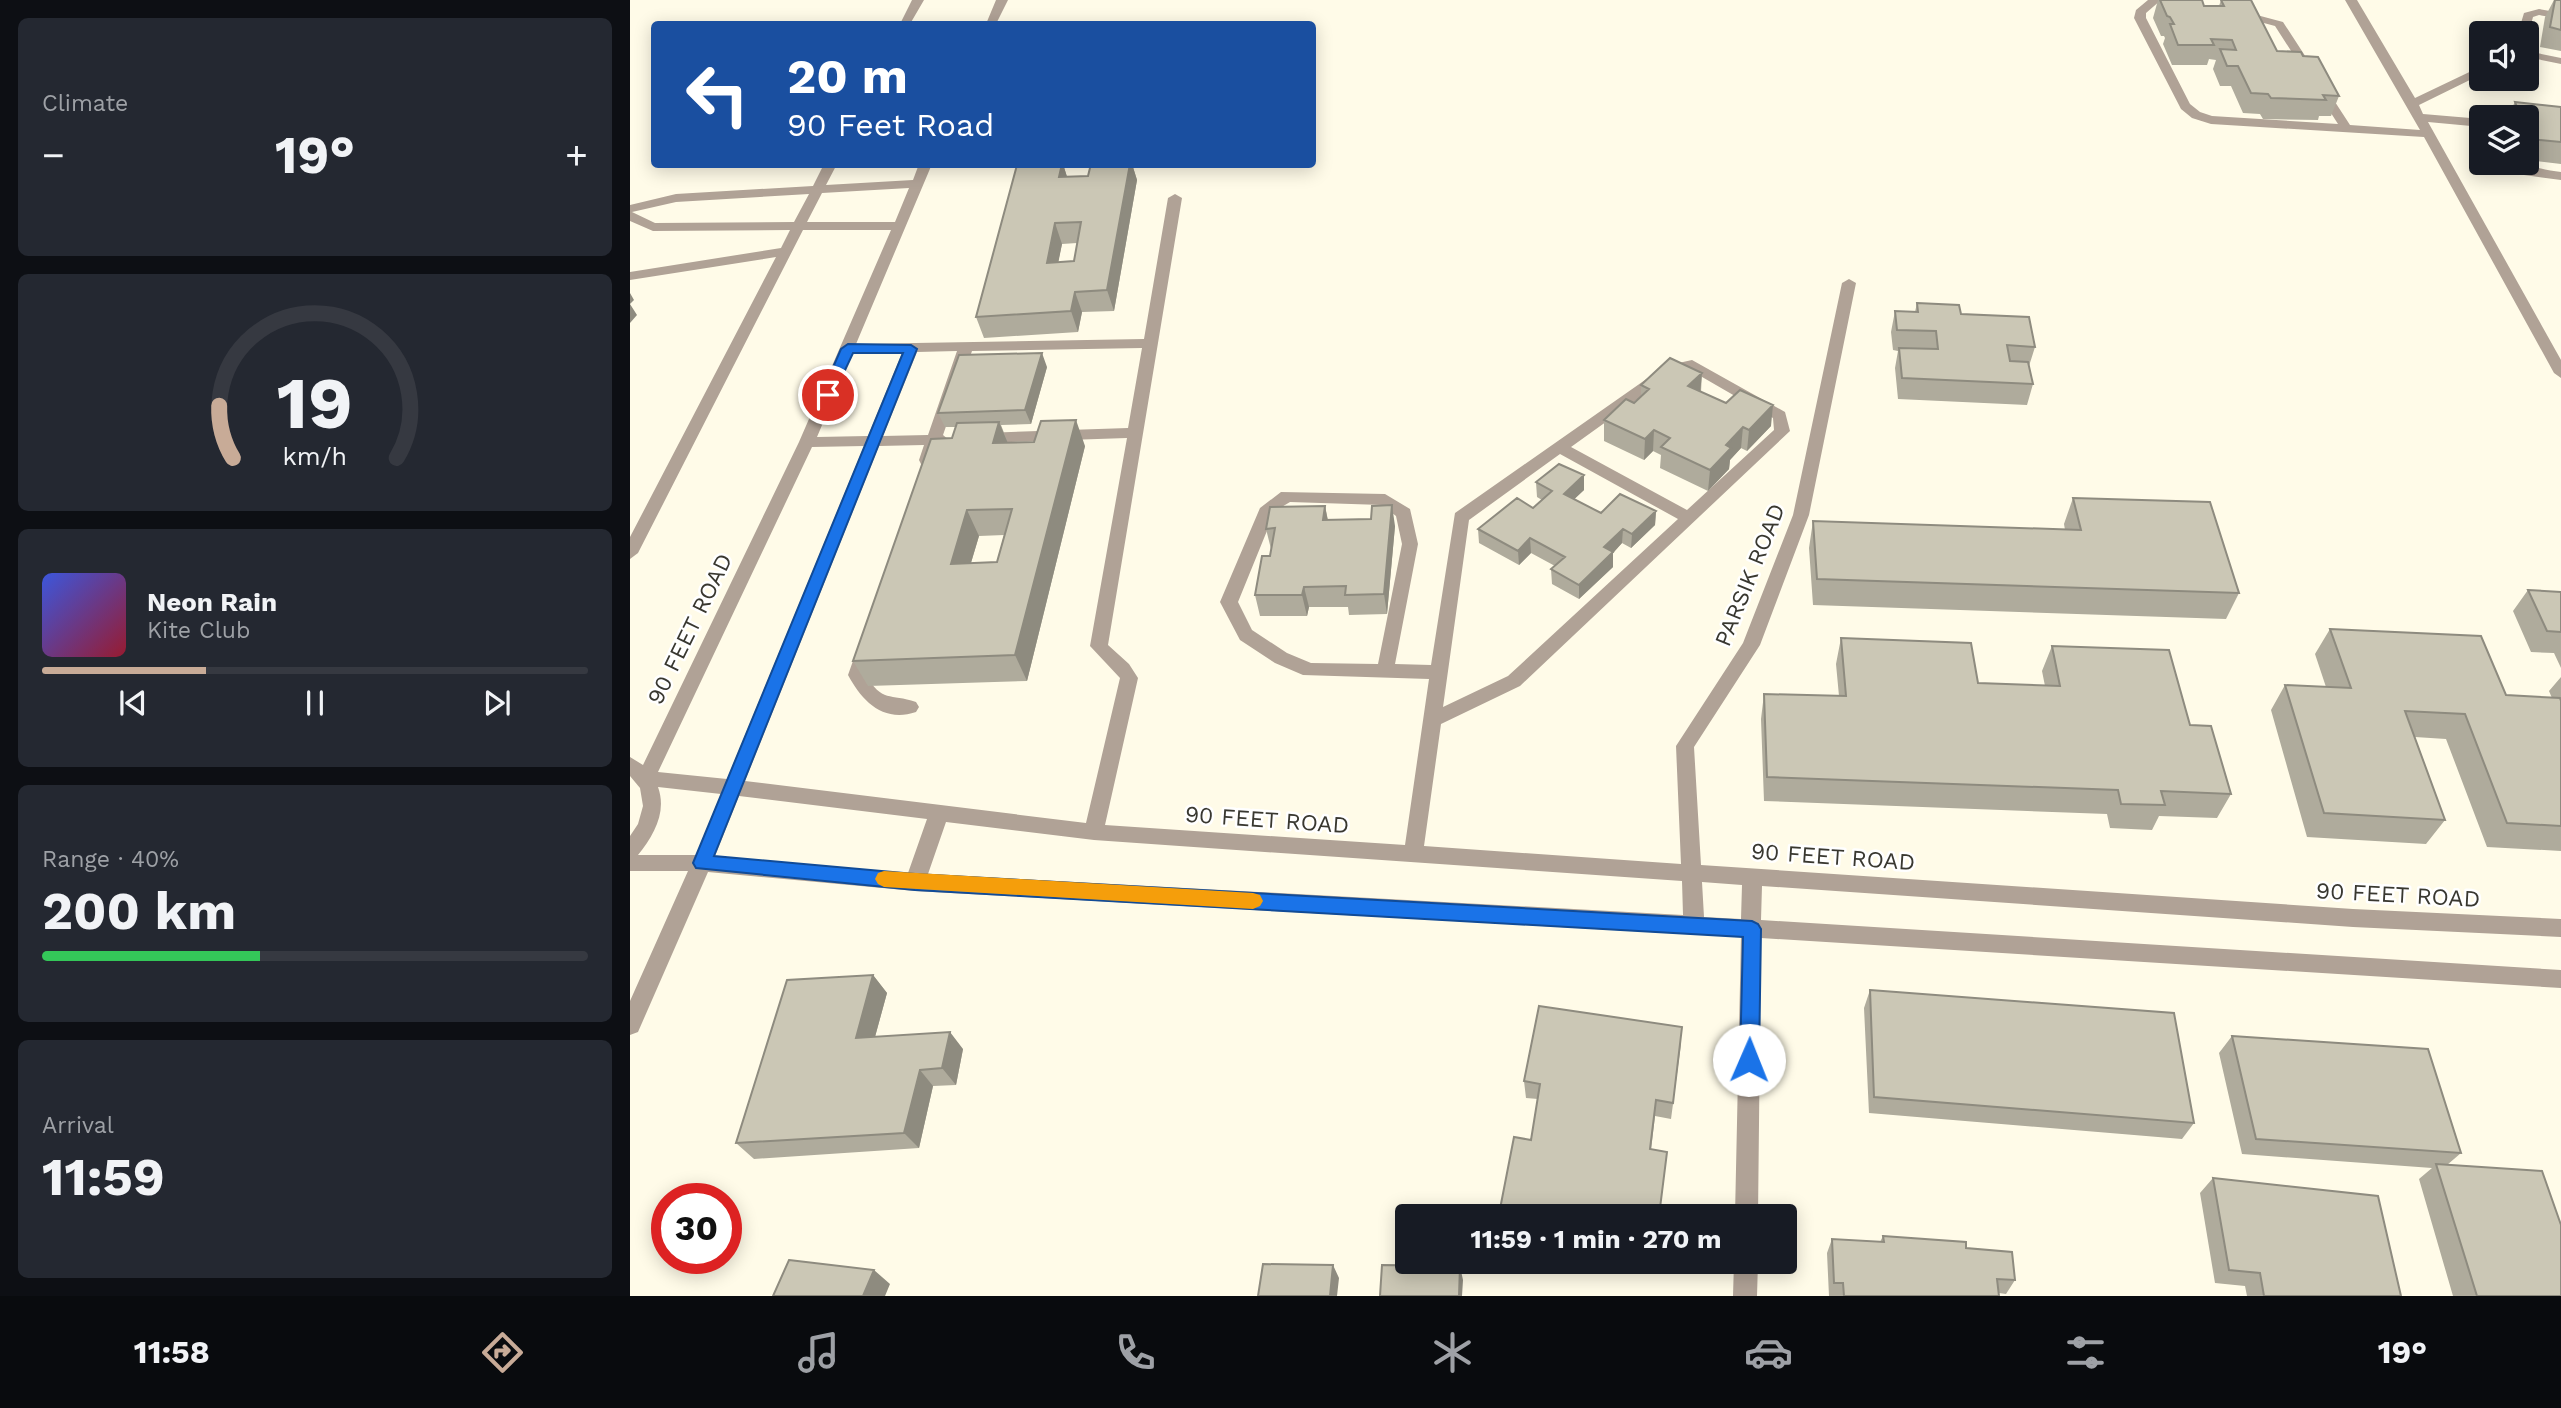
<!DOCTYPE html>
<html lang="en">
<head>
<meta charset="utf-8">
<style>
  :root { --surface:#171b24; --page:#242831; --text:#f1f3f6; --muted:#9ea1a6; --line:#363941; --accent:#c8ab97 }
  body { margin:0; font-family:"Work Sans",sans-serif; background:var(--page); color:var(--text); height:100vh; display:flex; flex-direction:column; font-size:26px; white-space:nowrap }
  * { box-sizing:border-box; margin:0 }
  p { font-size:23px; color:var(--muted) }
  .icon { flex:none; width:38px; height:38px; fill:none; stroke:currentColor; stroke-width:2; stroke-linecap:round; stroke-linejoin:round }
  .map { position:relative; flex:1; overflow:hidden }
  .drawer { display:flex; flex-direction:column; gap:18px; padding:18px; background:#0d0f14; width:630px }
  .drawer>* { flex:none }
  .top-card { position:absolute; left:21px; top:21px; width:665px; height:147px; border-radius:7px; box-shadow:0 4px 18px #0003; background:#1a4fa0; color:#fff; overflow:hidden }
  .buttons { position:absolute; left:1839px; top:21px; display:grid; gap:14px }
  .buttons a { display:grid; place-items:center; width:70px; height:70px; border-radius:7px; background:var(--surface); box-shadow:0 4px 18px #0003; font-size:35px }
  .speed { position:absolute; left:21px; top:1183px; display:flex; gap:14px; font-size:35px; font-weight:700; text-align:center }
  .speed>* { display:grid; place-content:center; width:91px; height:91px; border-radius:50%; background:var(--surface); box-shadow:0 4px 18px #0003; line-height:1 }
  .speed .limit { border:10px solid #d22; background:#fff; color:#111 }
  .pin { position:absolute; display:grid; place-items:center; width:60px; height:60px; color:#fff; margin:-30px; border:4px solid #fff; border-radius:50%; box-shadow:0 2px 7px #0007 }
  .me { position:absolute; width:77px; margin:-38px; rotate:1deg; stroke-linejoin:round; filter:drop-shadow(0 0 5px #0008) }
  .turn { display:flex; align-items:center; gap:24px; height:147px; padding:0 21px; font-size:32px }
  .turn .icon { width:91px; height:91px; stroke-width:2.5 }
  .turn b { display:block; font-size:49px; line-height:60px }
  .big { font-size:52px; font-weight:700; line-height:1.1 }
  .drawer .widget { flex:1; display:flex; flex-direction:column; justify-content:center; gap:10px; min-width:0; padding:0 24px; border-radius:10px; background:var(--page) }
  .drawer .dial { align-items:center; gap:0 }
  .dial svg { height:182px; overflow:visible; fill:none; stroke:var(--line); stroke-width:7; stroke-linecap:round; text-anchor:middle }
  .dial text { fill:var(--text); stroke:none }
  .song { display:flex; align-items:center; gap:21px }
  .cover { width:84px; height:84px; border-radius:10px; background:linear-gradient(135deg,hsl(230 70% 55%),hsl(350 70% 35%)) }
  .played { height:7px; border-radius:4px; background:linear-gradient(90deg,var(--accent) 30%,var(--line) 30%) }
  .keys { display:flex; justify-content:space-around; direction:ltr }
  .heat { display:flex; justify-content:space-between; align-items:center; font-size:38px; direction:ltr }
  .charge { height:10px; border-radius:5px; background:linear-gradient(90deg,#34c759 40%,var(--line) 0) }
  .trip { position:absolute; left:765px; top:1204px; width:402px; height:70px; border-radius:7px; background:var(--surface); box-shadow:0 4px 18px #0003; font-weight:700; line-height:70px; text-align:center }
  .menu { display:flex; height:112px; justify-content:space-around; align-items:center; background:#090b0e; color:var(--muted) }
  .menu .icon { width:49px; height:49px }
  .menu .current { color:var(--accent) }
  .menu b { font-size:32px; color:var(--text) }
  main { display:flex; flex:1; min-height:0 }
  .map>svg:first-child { display:block }
</style>
</head>
<body>
<main>
<section class="drawer">
<div class="widget"><p>Climate</p>
<div class="heat"><a>−</a><b class="big">19°</b><a>+</a></div>
</div>
<div class="widget dial"><svg viewBox="0 0 100 80">
<path d="M14 69A42 42 0 1 1 86 69"/>
<path d="M14 69A42 42 0 0 1 8 46" stroke="#c8ab97"/>
<text x="50" y="56" font-size="32" font-weight="700">19</text>
<text x="50" y="72" font-size="11">km/h</text>
</svg></div>
<div class="widget">
<div class="song"><i class="cover"></i><div><b>Neon Rain</b><p>Kite Club</p></div></div>
<div class="played"></div>
<div class="keys"><svg class="icon" aria-label="previous" viewBox="0 0 24 24"><path d="M18 5L8 12l10 7zM5 5v14"/></svg><svg class="icon" aria-label="pause" viewBox="0 0 24 24"><path d="M8 5v14M16 5v14"/></svg><svg class="icon" aria-label="next" viewBox="0 0 24 24"><path d="M6 5l10 7-10 7zM19 5v14"/></svg></div>
</div>
<div class="widget"><p>Range · 40%</p><b class="big">200 km</b><div class="charge"></div></div>
<div class="widget"><p>Arrival</p><b class="big">11:59</b></div>
</section>
<div class="map">
<svg width="1931" height="1296" viewBox="0 0 1931 1296">
  <rect width="100%" height="100%" fill="#fffbe8"/>
  <g fill="none" stroke-linecap="round" stroke-linejoin="round">
    <path fill="#b0a296" fill-rule="evenodd" d="M282,0H294L280,24H270Z
      M366,0H378L366,24H356Z
      M1518,0H1531L1516,13V18L1560,104L1570,112L1582,116L1708,124L1645,26L1604,15V11L1608,10L1653,22L1720,125L1790,130L1715,0H1727L1785,98L1852,66V74L1789,105L1793,114L1852,119V127L1798,122L1931,360V378L1924,373L1794,137L1581,124L1562,118L1551,109L1504,18L1506,10Z
      M1909,9L1931,13V19L1909,15L1903,17L1898,35L1888,33L1894,13Z
      M1897,51L1931,58V64L1897,57Z
      M1877,163C1895,163 1912,170 1931,172V180L1894,175Z
      M194,164H207L196,185L283,180L289,164H302L226,344L514,339L538,198L545,194L552,198L478,645L499,664L508,678L475,825L775,845L799,679L673,675L645,663L610,640L590,602L630,508L651,492L755,494L780,509L788,544L765,664L801,665L825,513L1035,366L1062,360L1155,412L1160,431L890,686L811,724L794,846L1051,864L1046,746L1113,643L1163,515L1212,283L1219,279L1226,283L1179,515L1130,645L1064,747L1071,865L1723,909L1931,919V937L1723,927L1132,886L1131,920L1931,970V988L1131,938L1128,1216H1105L1111,937L285,891L78,872L8,1032L0,1035V1001L58,871H0V836L8,824L13,806L10,788L0,776V757L13,765L169,442L261,230H173L8,553L0,559V537L146,257L0,280V272L151,248L160,230L23,231L0,221V205L46,194L183,186ZM279,188L265,222H177L192,193ZM179,194L164,222L25,223L2,212L46,202ZM512,348L498,428L353,433L345,438L353,443L497,438L460,646L490,678L456,823L115,781L249,446L294,445L289,460L291,464H303L310,445L319,440L313,435L342,351ZM327,351L298,435L253,436L287,352ZM272,353L238,436L187,437L222,354ZM1060,370L1143,418L1144,430L1057,510L941,447L1044,373ZM234,446L97,779L28,772L182,447ZM930,454L1048,519L878,676L813,707L839,520ZM660,502L752,505L766,516L772,544L748,664L681,663L657,653L622,630L608,602L645,511ZM28,787L91,794L66,855H8C24,835 37,812 28,787ZM109,796L297,819L278,873L85,856ZM316,822L464,840L1052,881L1053,915L298,874ZM1072,882L1112,885L1111,919L1074,917Z
      M235,642L241,644L244,649L236,675C252,703 260,693 286,702L289,707L286,712C253,723 232,701 218,675L229,644Z
      M1104,1262H1128L1127,1296H1103Z"/>
  </g>
  <path fill="#afab9c" fill-rule="evenodd" d="M1528,0H1572L1574,6H1589L1591,0L1647,51L1673,56L1709,96L1701,116H1689L1688,120L1633,119L1630,114L1613,113L1601,86H1590L1583,69L1586,60L1579,59L1577,65H1542L1533,44L1535,38L1534,36H1531L1523,18Z
    M1924,0H1931V51L1910,47L1915,17Z
    M1885,102L1931,107V164L1897,160V117H1877Z
    M433,164L437,177L458,176L461,164H502L507,180L484,311L452,312L448,332L354,338L346,317ZM447,243L444,261L428,262L432,244Z
    M1287,303L1331,314L1405,347L1399,366L1403,384L1397,405L1268,399L1265,368L1268,351L1263,350L1261,332L1265,311L1285,312Z
    M417,367L401,424L371,425L378,443L455,446L397,681L238,686L223,661L322,438L326,427H315L308,413ZM374,535L367,562L341,563L349,536Z
    M1072,373L1071,392L1141,426L1117,451L1111,448L1100,460L1099,469L1078,491L1030,468L1031,455L1023,451L1014,460L974,441V420L1004,403L1011,397V385Z
    M954,475V490L944,499L971,513L1026,511L1025,525L1001,548L992,543L983,553V567L949,599L922,584L921,569L925,566L901,553L889,565L849,543L848,529L903,508L912,500L907,497L906,482Z
    M1443,498L1609,593L1596,619L1183,605L1179,548L1183,521L1435,530L1434,524Z
    M695,506L698,520L765,526L757,614L719,615L718,607H679L677,616H630L625,595L640,556L641,549L636,529Z
    M1898,590L1931,592V668L1924,653L1901,652L1883,611Z
    M1700,629L1876,695L1922,698L1919,691L1931,677V851L1857,847L1816,739L1785,737L1815,820L1796,844L1677,837L1641,710L1655,685L1696,687L1685,654Z
    M1211,638L1348,683L1415,686L1412,671L1422,646L1560,725L1601,794L1587,818L1529,816L1522,830L1480,828L1477,814L1134,801L1131,719L1134,694L1209,696L1206,664Z
    M243,975L257,993L245,1037L333,1049L326,1085L303,1086L289,1148L124,1159L106,1143Z
    M1240,990L1564,1123L1552,1139L1239,1113L1234,1008Z
    M1602,1036L1831,1153L1817,1165L1931,1296H1823L1789,1179L1802,1168L1612,1154L1589,1053Z
    M1051,1044L1041,1119L1025,1116L1021,1150L1029,1216H871L870,1209L901,1140L908,1099L896,1098L894,1081Z
    M1583,1178L1771,1296H1617L1615,1286L1585,1283L1570,1193Z
    M1253,1236L1336,1248L1385,1280L1376,1294L1369,1293V1296H1199L1197,1253L1202,1239L1250,1242Z"/>
  <path fill="#8e8b7f" d="M432,164H433L439,183L429,177Z
    M500,164H502L507,180L484,311L477,290Z
    M425,223L432,244L424,284L417,263Z
    M445,292L452,312L448,332L441,311Z
    M0,293L4,300L0,304L7,315L0,323Z
    M412,353L417,367L401,424L395,410Z
    M1072,373L1070,394L1058,386Z
    M1143,405L1141,426L1117,451L1119,430Z
    M446,420L455,446L397,681L385,655Z
    M369,422L380,448L363,443Z
    M1113,427L1111,448L1100,460L1099,469L1078,491L1080,470L1096,445Z
    M1024,430L1023,451L1014,460L1015,439Z
    M954,475V490L934,509V494Z
    M762,505L765,526L757,614L754,594Z
    M695,506L699,527L693,520Z
    M337,510L349,536L333,589L321,564Z
    M1026,511L1025,525L1001,548L1002,534Z
    M993,529L992,543L983,553V567L949,599V585L974,547Z
    M900,538L901,553L889,565L888,551Z
    M674,587L679,607L677,616L672,595Z
    M243,975L257,993L240,1055L226,1038Z
    M320,1032L333,1049L326,1085L312,1068Z
    M290,1070L303,1086L289,1148L274,1133Z
    M703,1265L709,1278L707,1296H700Z
    M830,1266L833,1280L832,1296H829Z
    M244,1270L260,1284L255,1296H233Z"/>
  <path fill="#cbc7b5" stroke="#8e8b7f" stroke-width="2" fill-rule="evenodd" d="M1530,0H1572L1574,6H1594L1591,0H1621L1647,51L1671,52L1673,56L1688,57L1709,96L1693,95L1696,100L1641,98L1638,94L1621,93L1608,66H1597L1590,49L1606,50L1602,40L1581,39L1584,45H1548L1540,24H1544L1540,17L1537,16Z
    M1925,0H1931V30L1920,27Z
    M1885,102L1931,107V142L1899,139L1897,134V117H1891Z
    M432,164L429,177L458,176L461,164H500L477,290L445,292L441,311L346,317L387,165ZM451,222L444,261L417,263L425,223Z
    M1287,303L1329,305L1331,314L1399,317L1405,347L1377,345L1380,361L1398,362L1403,384L1272,378L1269,348L1308,349L1306,331L1267,330L1265,311L1288,312Z
    M412,353L395,410L308,413L329,355Z
    M1040,358L1072,373L1058,386L1096,403L1110,390L1143,405L1119,430L1113,427L1096,445L1101,448L1080,470L1031,447L1040,438L1024,430L1015,439L974,420L996,399L1004,403L1019,389L1011,385Z
    M446,420L385,655L223,661L301,439L322,438L327,423L369,422L363,443L404,442L411,421ZM382,509L367,562L321,564L337,510Z
    M929,464L954,475L934,494L971,513L990,494L1026,511L1002,534L993,529L974,547L983,552L949,585L921,569L935,557L900,538L888,551L848,529L887,498L903,508L922,491L906,482Z
    M1443,498L1580,502L1609,593L1187,579L1183,521L1451,530Z
    M762,505L754,594L715,595L716,586L674,587L672,595H625L632,556H640L645,528L636,529L640,507L695,506L693,520L741,519L742,506Z
    M1898,590L1931,592V632L1917,631Z
    M1700,629L1851,636L1876,695L1930,698L1931,701V826L1877,823L1835,714L1775,711L1815,820L1694,813L1655,685L1721,688Z
    M1211,638L1341,643L1348,683L1430,686L1422,646L1539,650L1560,725L1581,726L1601,794L1531,791L1535,805L1491,804L1488,790L1137,777L1134,694L1216,696Z
    M243,975L226,1038L320,1032L312,1068L290,1070L274,1133L106,1143L157,980Z
    M1240,990L1544,1013L1564,1123L1244,1097Z
    M909,1006L1052,1027L1043,1103L1026,1100L1020,1149L1037,1152L1029,1216H918L870,1209L884,1137L901,1140L910,1084L894,1081Z
    M1602,1036L1798,1049L1831,1153L1626,1139Z
    M1806,1164L1912,1171L1931,1225V1296H1847Z
    M1583,1178L1748,1196L1771,1296H1634L1630,1273L1599,1270Z
    M1253,1236L1336,1242V1248L1382,1252L1385,1280L1367,1279L1369,1296H1214L1213,1283H1204L1202,1239L1254,1242Z
    M159,1260L244,1270L233,1296H143Z
    M633,1264L703,1265L700,1296H628Z
    M752,1265L830,1266L829,1296H750Z"/>
  <path fill="#1a73e8" stroke="#114b97" stroke-width="2" d="M218,344L281,345L287,349L84,856L285,874L1122,921L1128,924L1131,929L1129,1060L1126,1066L1119,1069L1113,1066L1110,1060L1113,937L285,890L66,868L63,863L273,353H223L202,398H193L191,395L211,349Z"/>
  <path fill="#f59e0b" d="M254,871L623,893L630,895L633,901L630,906L623,909L254,887L248,884L245,879L248,873Z"/>
  <g text-anchor="middle" dominant-baseline="central" stroke-width="5" stroke-linejoin="round" paint-order="stroke">
    <g font-size="23" fill="#393830" stroke="#fff">
      <text transform="translate(1120 575) rotate(-68)">PARSIK ROAD</text>
      <text transform="translate(60 629) rotate(-64)">90 FEET ROAD</text>
      <text transform="translate(637 820) rotate(4)">90 FEET ROAD</text>
      <text transform="translate(1203 857) rotate(4)">90 FEET ROAD</text>
      <text transform="translate(1768 895) rotate(3)">90 FEET ROAD</text>
    </g>
  </g>
</svg>
<div class="buttons">
<a><svg class="icon" aria-label="sound" viewBox="0 0 24 24"><path d="M4 9h4l5-4v14l-5-4H4zM17 9q2 3 0 6"/></svg></a>
<a><svg class="icon" aria-label="layers" viewBox="0 0 24 24"><path d="M12 4l9 5-9 5-9-5zM3 14l9 5 9-5"/></svg></a>
</div>
<div class="speed"><div class="limit">30</div></div>
<div class="pin" style="left:198px;top:395px;background:#d93025"><svg class="icon" aria-label="arrive" viewBox="0 0 24 24"><path d="M6 21V4h12l-3 4 3 4H6"/></svg></div>
<svg class="me" style="left:1119px;top:1060px" viewBox="-20 -20 40 40"><circle r="19" fill="#fff"/><path d="M0-13L10 11 0 6-10 11z" fill="#1a73e8"/></svg>
<div class="trip">11:59 · 1 min · 270 m</div>
<div class="top-card">
<div class="turn"><svg class="icon" aria-label="left" viewBox="0 0 24 24"><path d="M17 20v-9H6M10 6l-5 5 5 5"/></svg><div><b>20 m</b>90 Feet Road</div></div>
</div>
</div>
</main>
<nav class="menu">
<b>11:58</b>
<svg class="icon current" aria-label="directions" viewBox="0 0 24 24"><path d="M12 3l9 9-9 9-9-9zM9 14v-3h6M13 9l2 2-2 2"/></svg>
<svg class="icon" aria-label="music" viewBox="0 0 24 24"><path d="M9 18V5l10-2v13"/><circle cx="6" cy="18" r="3"/><circle cx="16" cy="16" r="3"/></svg>
<svg class="icon" aria-label="phone" viewBox="0 0 24 24"><path d="M5 4h4l2 5-3 2q2 4 5 5l2-3 5 2v4C11 20 4 13 5 4z"/></svg>
<svg class="icon" aria-label="climate" viewBox="0 0 24 24"><path d="M12 3v18M4 7l16 10M4 17L20 7"/></svg>
<svg class="icon" aria-label="car" viewBox="0 0 24 24"><path d="M5 17H2v-5l4-1 3-4h7l3 4 3 1v5h-3M9 17h6M6 11h13"/><circle cx="7" cy="17" r="2"/><circle cx="17" cy="17" r="2"/></svg>
<svg class="icon" aria-label="filters" viewBox="0 0 24 24"><path d="M4 7h16M4 17h16"/><circle cx="9" cy="7" r="2"/><circle cx="15" cy="17" r="2"/></svg>
<b>19°</b>
</nav>
</body>
</html>
